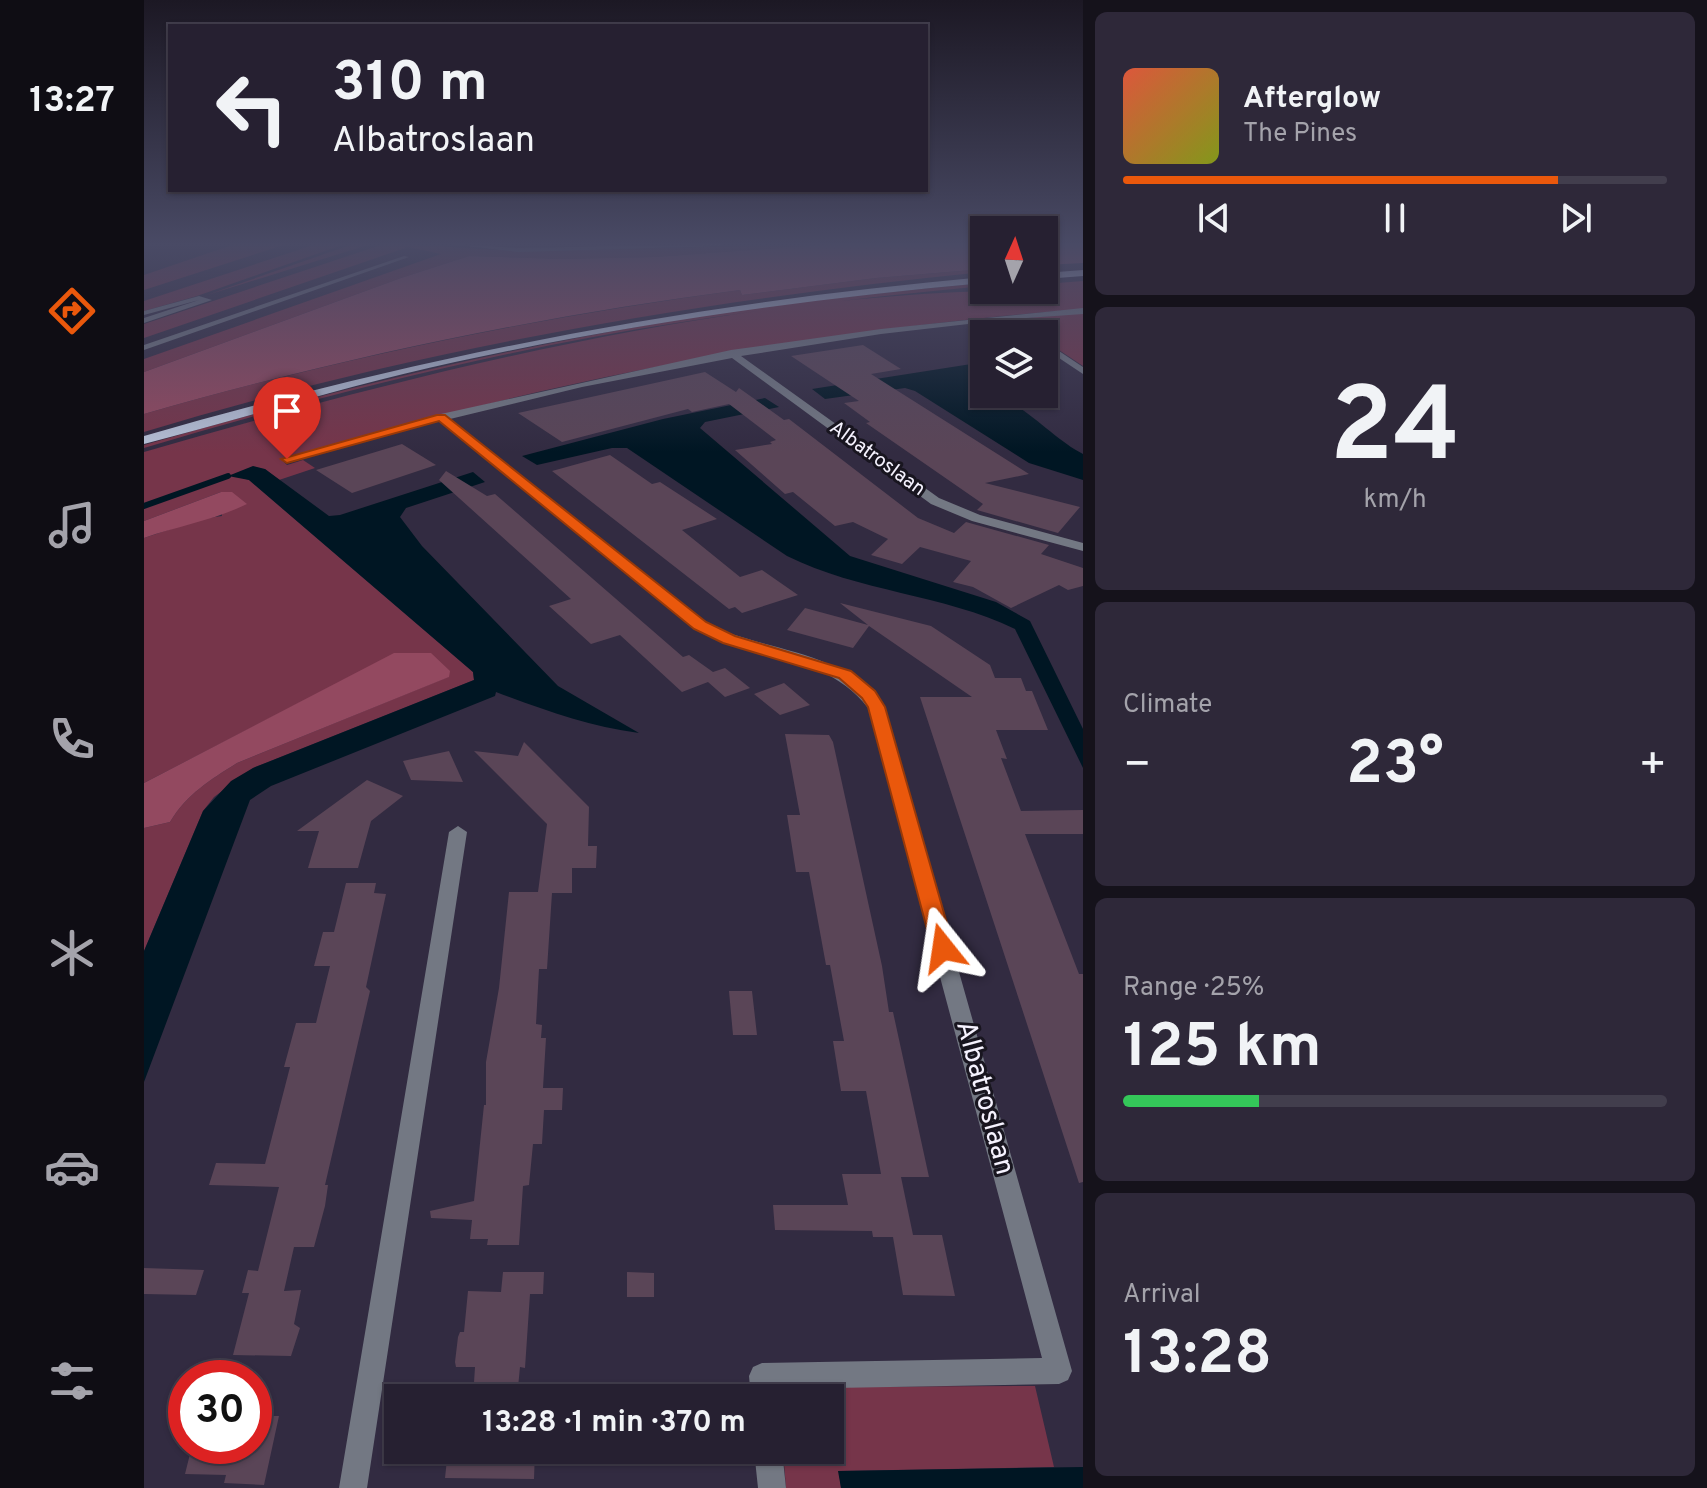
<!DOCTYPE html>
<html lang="en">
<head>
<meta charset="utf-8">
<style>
  :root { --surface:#262031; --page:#2e2839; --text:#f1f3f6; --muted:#a4a3ab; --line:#423e4d; --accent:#ea580c }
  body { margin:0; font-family:Overpass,sans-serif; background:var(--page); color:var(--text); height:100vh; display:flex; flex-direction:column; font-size:30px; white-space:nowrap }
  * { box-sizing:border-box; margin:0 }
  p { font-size:26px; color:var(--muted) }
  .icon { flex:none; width:44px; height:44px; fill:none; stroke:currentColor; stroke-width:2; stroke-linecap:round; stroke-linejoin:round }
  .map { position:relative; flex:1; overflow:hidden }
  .drawer { display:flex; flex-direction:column; gap:12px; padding:12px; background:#15121b; width:624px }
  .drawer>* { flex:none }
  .top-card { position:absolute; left:24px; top:24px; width:760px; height:168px; border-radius:0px; box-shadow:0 2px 6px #0004,0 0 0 2px var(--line); background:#262031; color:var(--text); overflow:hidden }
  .needle { width:52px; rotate:3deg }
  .buttons { position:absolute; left:826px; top:216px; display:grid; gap:16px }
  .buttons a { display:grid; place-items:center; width:88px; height:88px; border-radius:0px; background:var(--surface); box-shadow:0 2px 6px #0004,0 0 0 2px var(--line); font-size:40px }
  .speed { position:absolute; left:24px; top:1360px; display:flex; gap:16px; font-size:40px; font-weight:700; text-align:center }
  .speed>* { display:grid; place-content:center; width:104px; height:104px; border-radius:50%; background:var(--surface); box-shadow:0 2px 6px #0004,0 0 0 2px var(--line); line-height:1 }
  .speed .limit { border:12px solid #d22; background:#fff; color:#111 }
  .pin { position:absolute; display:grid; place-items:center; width:68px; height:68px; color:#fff; margin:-82px -34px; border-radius:50% 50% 50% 0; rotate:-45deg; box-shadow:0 0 8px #0007 }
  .pin .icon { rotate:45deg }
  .me { position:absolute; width:88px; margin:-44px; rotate:345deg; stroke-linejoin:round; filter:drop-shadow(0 0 6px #0008) }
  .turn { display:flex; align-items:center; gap:28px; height:168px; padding:0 32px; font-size:36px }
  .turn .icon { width:104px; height:104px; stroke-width:2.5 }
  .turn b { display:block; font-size:56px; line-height:68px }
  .big { font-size:60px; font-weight:700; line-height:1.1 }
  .drawer .widget { flex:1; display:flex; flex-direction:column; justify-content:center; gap:12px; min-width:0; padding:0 28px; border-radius:12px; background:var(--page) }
  .drawer .dial { align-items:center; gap:0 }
  .dial b { font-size:104px; line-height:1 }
  .song { display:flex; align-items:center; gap:24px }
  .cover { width:96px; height:96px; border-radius:12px; background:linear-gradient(135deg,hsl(10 70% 55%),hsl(70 70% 35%)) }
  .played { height:8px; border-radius:4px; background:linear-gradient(90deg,var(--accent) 80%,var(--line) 80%) }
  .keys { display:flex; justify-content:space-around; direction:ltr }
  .heat { display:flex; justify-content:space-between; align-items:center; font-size:44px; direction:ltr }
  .charge { height:12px; border-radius:6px; background:linear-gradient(90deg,#34c759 25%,var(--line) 0) }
  .trip { position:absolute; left:240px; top:1384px; width:460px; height:80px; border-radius:0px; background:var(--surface); box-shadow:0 2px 6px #0004,0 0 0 2px var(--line); font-weight:700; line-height:80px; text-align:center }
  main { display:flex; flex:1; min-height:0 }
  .tabs { display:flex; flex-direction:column; width:144px; justify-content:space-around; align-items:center; background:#0f0d14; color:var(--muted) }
  .tabs .icon { width:56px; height:56px }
  .tabs .active { color:var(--accent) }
  .tabs b { font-size:36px; color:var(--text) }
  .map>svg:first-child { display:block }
</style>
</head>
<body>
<main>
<nav class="tabs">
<b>13:27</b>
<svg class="icon active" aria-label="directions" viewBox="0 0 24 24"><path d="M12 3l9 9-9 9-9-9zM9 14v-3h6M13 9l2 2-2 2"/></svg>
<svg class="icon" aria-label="music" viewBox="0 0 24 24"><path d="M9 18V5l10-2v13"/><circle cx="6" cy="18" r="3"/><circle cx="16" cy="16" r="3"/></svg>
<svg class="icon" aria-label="phone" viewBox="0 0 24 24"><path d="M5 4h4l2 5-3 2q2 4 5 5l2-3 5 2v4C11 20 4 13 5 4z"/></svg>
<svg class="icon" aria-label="climate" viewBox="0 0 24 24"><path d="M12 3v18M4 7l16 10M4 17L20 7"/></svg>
<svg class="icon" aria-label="car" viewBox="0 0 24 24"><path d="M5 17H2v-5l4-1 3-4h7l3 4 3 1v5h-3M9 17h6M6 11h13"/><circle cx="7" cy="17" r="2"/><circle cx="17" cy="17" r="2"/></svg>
<svg class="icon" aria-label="filters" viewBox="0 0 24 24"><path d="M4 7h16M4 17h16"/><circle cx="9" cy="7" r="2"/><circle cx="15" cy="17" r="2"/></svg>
</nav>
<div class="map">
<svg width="939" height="1488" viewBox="0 0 939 1488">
  <rect width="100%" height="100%" fill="#322b41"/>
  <path fill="#76354a" d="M91,244H143L0,290V275Z
    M172,244H201L53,296L0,311V301Z
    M209,244H227L63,295Z
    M240,244C290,244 339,251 389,251L690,244L511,257L417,259L325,256L257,278L0,372V359L297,254L264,247L0,338V324Z
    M840,269V272C557,300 272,349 0,432V414C195,358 395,317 596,290L598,295L732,278Z
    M939,281V309C666,330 400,381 138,460L143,465L159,460L171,468L135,480L121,469L96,477L105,480L329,672L330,680L109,768L70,797L59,811L0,951V828L26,822C43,794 66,780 93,763L304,677L250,654L0,783V538L57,519L78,516L77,492L0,521V452C289,368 600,290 900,290V284Z
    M840,283V286C737,296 634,307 532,323C352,351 175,396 0,448V445C171,395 344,352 520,322C626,304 733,293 840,283Z
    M939,313V366L900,340V334H891L868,319Z
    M891,1386L910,1467L695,1471L697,1488H642L639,1450H686V1398L651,1397L682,1387Z"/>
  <path fill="#934960" d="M690,244H840V269L732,278L598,295L596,290C395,316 195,358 0,414V372L257,278L325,256L417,259L511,257Z
    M900,244H939V263L900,265Z
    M77,492H88L103,504C71,520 34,526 0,538V521Z
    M250,653H287L306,671L305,677L93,763C66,780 43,794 26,822L0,828V783Z"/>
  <path fill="#001623" d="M840,362V375L837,377L840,394C872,394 908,439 939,454V480L885,463L771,391L761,388L681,399L668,389Z
    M621,398L635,407L561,422L556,428L706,556L852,602L886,621L939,729V768L871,629C799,594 715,592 643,556L483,448H468L393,465L378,456L519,419Z
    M109,466L121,469L185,516L196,515L329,472L341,482L262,508L256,517L278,546L414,686L495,733C444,726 400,710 352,692L351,696L127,786L106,800L0,1082V951L59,811L87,781L109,768L330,680L329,672L105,480L84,476Z
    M939,1467V1488H697L694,1471Z"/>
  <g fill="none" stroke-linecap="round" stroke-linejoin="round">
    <path stroke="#001623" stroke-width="6" d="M0,506L84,476"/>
  </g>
  <path fill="#5a4557" d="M719,345L757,369L727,374L885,474L841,483L936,507L914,533L833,510L839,504L722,423L726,422L700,403L715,401L647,356Z
    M561,372L592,392L595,388L640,420L645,419L774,518L810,533L822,522L905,545L897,554L939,568V586L924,590L915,585L867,608L829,587L809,582L827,561L776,547L758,564L727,555L744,539L709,522L691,526L649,492L641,494L591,450L628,444L626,442L632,440L585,404L548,412L544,409L418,442L374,413Z
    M258,444L292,465L208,493L172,470Z
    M466,455L508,484L516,482L573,519L538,530L596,577L618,570L654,595L598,613L591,607L585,609L408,471Z
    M302,471L343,496L351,494L539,657L545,655L569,672L581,668L606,688L581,697L564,682L538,692L476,635L447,644L405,606L427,599L295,480Z
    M696,603L787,626L846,665L851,678H877L882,691H888L904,730H852L863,759L857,758L877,811L939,810V834H881L935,974H939V1182L935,1183L776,697H828L725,626L709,648L643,630L661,608L724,625Z
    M640,683L666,705L636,715L610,694Z
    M641,734L685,735L689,742L738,966L745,1012H749L785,1177H757L769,1235H798L811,1296L759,1295L749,1237H729L728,1231L631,1230L629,1205H704L698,1174H737L722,1091H697L689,1041H700L686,965H682L665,872H652L643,815H656Z
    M380,742L445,807L444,846H453L452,868H428V893H408L403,969H395L392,1024L398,1025L397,1038H402L399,1088H419L418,1110H400L398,1144H389L385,1185L379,1186L375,1245H343L344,1239H326L328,1220L287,1218L286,1211L330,1201L340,1105H342V1062L355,988L365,892H394L403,824L330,751L374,756Z
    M305,751L319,782L267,780L259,761Z
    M223,780L259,796L227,821L214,868H164L175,831H153Z
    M202,883H232L230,893L242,894L222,987L226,991L181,1185H184L181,1206L170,1247H150L140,1291L157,1290L150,1324L156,1328L147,1356L89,1355L105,1293H98L104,1270L114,1271L135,1187L65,1185L72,1163L121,1164L146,1067H140L152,1023H172L186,966H170L179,932H190Z
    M585,991H608L613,1035H589Z
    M0,1268L60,1270L52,1295L0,1294Z
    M359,1272H400L399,1294H386L381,1368L376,1367L373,1398H329L331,1367H312L311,1362L314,1337L316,1332H320L324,1291L357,1292Z
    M483,1272L510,1273V1297H483Z
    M110,1416H135L120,1485L80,1483L82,1475L41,1474L48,1446H110Z
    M304,1450H391L390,1479L301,1478Z"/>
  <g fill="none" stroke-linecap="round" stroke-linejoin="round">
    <path fill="#737883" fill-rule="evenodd" d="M306,244L374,248L579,244L576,246L374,252Z
      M260,256L265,257L0,350V345Z
      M55,296L68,300L0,323V318L55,300L0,315V311Z"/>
    <path fill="#737883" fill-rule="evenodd" d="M939,308V314L870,319L890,334H879L859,320L737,334L597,356L795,498L836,515L939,543V551L828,521L787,504L588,358L438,387L306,419L561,623C623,653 695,647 740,707L928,1371L924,1380L915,1384L633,1389V1398H607L605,1376L609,1367L618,1363L898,1358L724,708C681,653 610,658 551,629L296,421L143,462L137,459L297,414L587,350L737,329Z
      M900,341L939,367V374L900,348Z
      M314,826L323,832L223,1488H195L305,832Z
      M610,1450H638L642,1488H614Z"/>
    <path fill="#b6c0d6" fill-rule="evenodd" d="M939,270V276L900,279V273Z
      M840,277V283C662,299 486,324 311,362C206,385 104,417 0,444V436C281,355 549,303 840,277Z"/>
  </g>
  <linearGradient id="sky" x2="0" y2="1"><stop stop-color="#1c1824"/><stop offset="0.54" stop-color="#494a65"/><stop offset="1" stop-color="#494a65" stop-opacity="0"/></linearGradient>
  <rect width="939" height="452" fill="url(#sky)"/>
  <path fill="#ea580c" stroke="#983908" stroke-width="2" d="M293,415H301L562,622L591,636L707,671L731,691L741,707L810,948L806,954H791L788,948L724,707L718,698L695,678L579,643L550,629L295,421L143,463L137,459Z"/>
  <g text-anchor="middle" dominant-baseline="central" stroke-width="6" stroke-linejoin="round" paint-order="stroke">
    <g font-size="20" fill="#f5f2fe" stroke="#18151f">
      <text transform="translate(733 459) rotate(36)">Albatroslaan</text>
    </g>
    <g font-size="28" fill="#f5f2fe" stroke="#18151f">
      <text transform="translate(840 1098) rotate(75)">Albatroslaan</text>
    </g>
  </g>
</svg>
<div class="buttons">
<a><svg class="needle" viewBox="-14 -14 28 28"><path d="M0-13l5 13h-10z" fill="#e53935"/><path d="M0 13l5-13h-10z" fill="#a4a3ab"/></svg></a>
<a><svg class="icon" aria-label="layers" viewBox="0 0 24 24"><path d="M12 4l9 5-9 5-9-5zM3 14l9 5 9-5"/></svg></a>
</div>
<div class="speed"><div class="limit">30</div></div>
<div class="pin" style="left:143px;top:459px;background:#d93025"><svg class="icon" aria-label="arrive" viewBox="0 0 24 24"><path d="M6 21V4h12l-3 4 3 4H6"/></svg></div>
<svg class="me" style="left:799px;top:948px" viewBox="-20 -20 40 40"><path d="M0-17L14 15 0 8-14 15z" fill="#ea580c" stroke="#fff" stroke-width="4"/></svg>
<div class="trip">13:28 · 1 min · 370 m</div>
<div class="top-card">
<div class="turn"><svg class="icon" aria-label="left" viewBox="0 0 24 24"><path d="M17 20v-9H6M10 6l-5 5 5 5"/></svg><div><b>310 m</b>Albatroslaan</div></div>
</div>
</div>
<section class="drawer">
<div class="widget">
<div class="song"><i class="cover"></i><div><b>Afterglow</b><p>The Pines</p></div></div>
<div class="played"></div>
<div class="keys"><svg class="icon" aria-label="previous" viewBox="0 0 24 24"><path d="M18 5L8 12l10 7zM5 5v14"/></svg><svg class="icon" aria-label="pause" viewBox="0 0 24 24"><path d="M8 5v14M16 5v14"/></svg><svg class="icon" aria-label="next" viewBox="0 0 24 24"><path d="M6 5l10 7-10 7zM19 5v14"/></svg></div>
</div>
<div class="widget dial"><b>24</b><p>km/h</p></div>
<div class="widget"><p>Climate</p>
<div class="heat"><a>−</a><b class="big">23°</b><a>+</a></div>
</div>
<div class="widget"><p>Range · 25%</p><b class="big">125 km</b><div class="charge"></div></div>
<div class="widget"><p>Arrival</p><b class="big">13:28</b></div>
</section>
</main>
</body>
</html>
